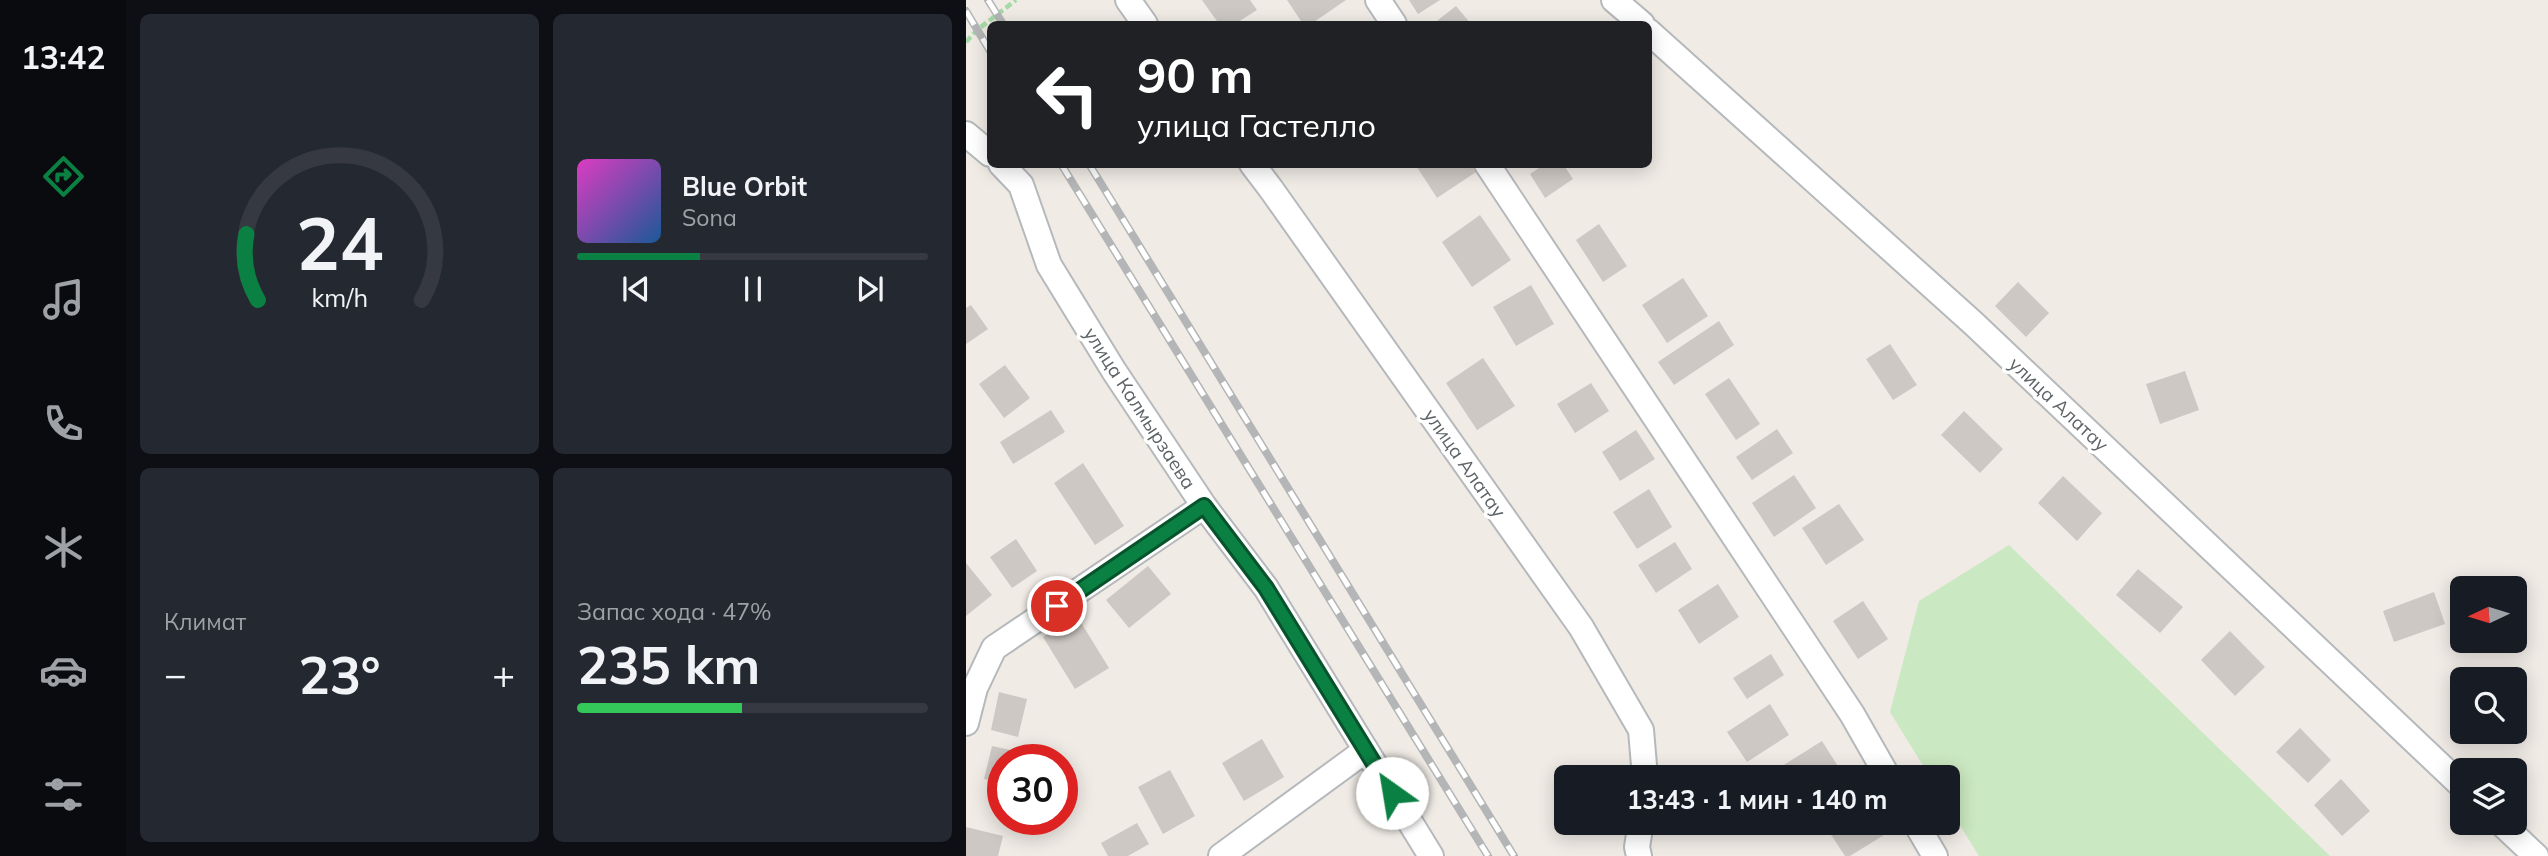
<!DOCTYPE html>
<html lang="ru">
<head>
<meta charset="utf-8">
<style>
  :root { --surface:#171b24; --page:#242831; --text:#f1f3f6; --muted:#9ea1a6; --line:#363941; --accent:#0b8043 }
  body { margin:0; font-family:Mulish,sans-serif; background:var(--page); color:var(--text); height:100vh; display:flex; flex-direction:column; font-size:26px; white-space:nowrap }
  * { box-sizing:border-box; margin:0 }
  p { font-size:23px; color:var(--muted) }
  .icon { flex:none; width:38px; height:38px; fill:none; stroke:currentColor; stroke-width:2; stroke-linecap:round; stroke-linejoin:round }
  .map { position:relative; flex:1; overflow:hidden }
  .side { display:flex; flex-direction:column; gap:14px; padding:14px; background:#0d0f14; width:840px }
  .side>* { flex:none }
  .banner { position:absolute; left:21px; top:21px; width:665px; height:147px; border-radius:10px; box-shadow:0 4px 18px #0003; background:#202124; color:#fff; overflow:hidden }
  .needle { width:46px; rotate:266deg }
  .controls { position:absolute; left:1484px; top:576px; display:grid; gap:14px }
  .controls a { display:grid; place-items:center; width:77px; height:77px; border-radius:10px; background:var(--surface); box-shadow:0 4px 18px #0003; font-size:35px }
  .speed { position:absolute; left:21px; top:744px; display:flex; gap:14px; font-size:35px; font-weight:700; text-align:center }
  .speed>* { display:grid; place-content:center; width:91px; height:91px; border-radius:50%; background:var(--surface); box-shadow:0 4px 18px #0003; line-height:1 }
  .speed .limit { border:10px solid #d22; background:#fff; color:#111 }
  .pin { position:absolute; display:grid; place-items:center; width:60px; height:60px; color:#fff; margin:-30px; border:4px solid #fff; border-radius:50%; box-shadow:0 2px 7px #0007 }
  .me { position:absolute; width:77px; margin:-38px; rotate:328deg; stroke-linejoin:round; filter:drop-shadow(0 0 5px #0008) }
  .turn { display:flex; align-items:center; gap:24px; height:147px; padding:0 35px; font-size:32px }
  .turn .icon { width:91px; height:91px; stroke-width:2.5 }
  .turn b { display:block; font-size:49px; line-height:60px }
  .big { font-size:52px; font-weight:700; line-height:1.1 }
  .side .card { flex:1; display:flex; flex-direction:column; justify-content:center; gap:10px; min-width:0; padding:0 24px; border-radius:10px; background:var(--page) }
  .side .dial { align-items:center; gap:0 }
  .dial svg { height:182px; overflow:visible; fill:none; stroke:var(--line); stroke-width:7; stroke-linecap:round; text-anchor:middle }
  .dial text { fill:var(--text); stroke:none }
  .song { display:flex; align-items:center; gap:21px }
  .cover { width:84px; height:84px; border-radius:10px; background:linear-gradient(135deg,hsl(310 70% 55%),hsl(210 70% 35%)) }
  .played { height:7px; border-radius:4px; background:linear-gradient(90deg,var(--accent) 35%,var(--line) 35%) }
  .keys { display:flex; justify-content:space-around; direction:ltr }
  .heat { display:flex; justify-content:space-between; align-items:center; font-size:38px; direction:ltr }
  .charge { height:10px; border-radius:5px; background:linear-gradient(90deg,#34c759 47%,var(--line) 0) }
  .side .tiles { flex:1; display:grid; gap:14px; grid-template-columns:repeat(2,1fr) }
  .trip { position:absolute; left:588px; top:765px; width:406px; height:70px; border-radius:10px; background:var(--surface); box-shadow:0 4px 18px #0003; font-weight:700; line-height:70px; text-align:center }
  main { display:flex; flex:1; min-height:0 }
  .menu { display:flex; flex-direction:column; width:126px; justify-content:space-around; align-items:center; background:#090b0e; color:var(--muted) }
  .menu .icon { width:49px; height:49px }
  .menu .selected { color:var(--accent) }
  .menu b { font-size:32px; color:var(--text) }
  .map>svg:first-child { display:block }
</style>
</head>
<body>
<main>
<nav class="menu">
<b>13:42</b>
<svg class="icon selected" aria-label="directions" viewBox="0 0 24 24"><path d="M12 3l9 9-9 9-9-9zM9 14v-3h6M13 9l2 2-2 2"/></svg>
<svg class="icon" aria-label="music" viewBox="0 0 24 24"><path d="M9 18V5l10-2v13"/><circle cx="6" cy="18" r="3"/><circle cx="16" cy="16" r="3"/></svg>
<svg class="icon" aria-label="phone" viewBox="0 0 24 24"><path d="M5 4h4l2 5-3 2q2 4 5 5l2-3 5 2v4C11 20 4 13 5 4z"/></svg>
<svg class="icon" aria-label="climate" viewBox="0 0 24 24"><path d="M12 3v18M4 7l16 10M4 17L20 7"/></svg>
<svg class="icon" aria-label="car" viewBox="0 0 24 24"><path d="M5 17H2v-5l4-1 3-4h7l3 4 3 1v5h-3M9 17h6M6 11h13"/><circle cx="7" cy="17" r="2"/><circle cx="17" cy="17" r="2"/></svg>
<svg class="icon" aria-label="filters" viewBox="0 0 24 24"><path d="M4 7h16M4 17h16"/><circle cx="9" cy="7" r="2"/><circle cx="15" cy="17" r="2"/></svg>
</nav>
<section class="side">
<div class="tiles">
<div class="card dial"><svg viewBox="0 0 100 80">
<path d="M14 69A42 42 0 1 1 86 69"/>
<path d="M14 69A42 42 0 0 1 9 40" stroke="#0b8043"/>
<text x="50" y="56" font-size="32" font-weight="700">24</text>
<text x="50" y="72" font-size="11">km/h</text>
</svg></div>
<div class="card">
<div class="song"><i class="cover"></i><div><b>Blue Orbit</b><p>Sona</p></div></div>
<div class="played"></div>
<div class="keys"><svg class="icon" aria-label="previous" viewBox="0 0 24 24"><path d="M18 5L8 12l10 7zM5 5v14"/></svg><svg class="icon" aria-label="pause" viewBox="0 0 24 24"><path d="M8 5v14M16 5v14"/></svg><svg class="icon" aria-label="next" viewBox="0 0 24 24"><path d="M6 5l10 7-10 7zM19 5v14"/></svg></div>
</div>
<div class="card"><p>Климат</p>
<div class="heat"><a>−</a><b class="big">23°</b><a>+</a></div>
</div>
<div class="card"><p>Запас хода · 47%</p><b class="big">235 km</b><div class="charge"></div></div>
</div>
</section>
<div class="map">
<svg width="1582" height="856" viewBox="0 0 1582 856">
  <rect width="100%" height="100%" fill="#f0ebe5"/>
  <path fill="#cae8c1" d="M1043,545L1364,856H1013L982,806V777H964L924,712L953,601Z"/>
  <path fill="#cdc8c4" d="M236,0H284L291,10L269,24H253Z
    M321,0H380L345,24H337Z
    M443,0H474L452,14Z
    M490,6L505,24H467Z
    M449,164H505L510,172L471,198Z
    M579,164H597L607,179L579,198L564,174Z
    M514,215L545,260L506,287L476,242Z
    M633,224L661,266L637,282L610,240Z
    M717,278L742,316L701,343L676,305Z
    M1052,282L1083,313L1060,337L1029,306Z
    M565,285L588,324L550,346L527,307Z
    M5,305L22,329L0,344V308Z
    M753,321L768,345L708,385L692,362Z
    M924,344L951,385L927,400L900,359Z
    M517,358L549,406L511,430L480,383Z
    M39,365L64,398L38,418L13,384Z
    M1219,371L1233,410L1194,424L1180,384Z
    M763,378L794,424L770,440L739,394Z
    M625,383L643,411L609,433L591,404Z
    M85,410L99,432L47,464L34,442Z
    M998,411L1037,449L1014,473L975,435Z
    M811,429L827,453L786,480L770,457Z
    M670,430L689,459L654,481L636,452Z
    M117,463L158,526L129,545L88,483Z
    M828,475L850,508L808,537L786,503Z
    M1097,476L1136,513L1111,541L1072,503Z
    M683,489L706,527L671,549L647,512Z
    M873,504L898,540L860,565L836,528Z
    M50,539L71,571L46,588L24,557Z
    M709,542L726,569L690,593L672,565Z
    M0,563L26,595L0,616Z
    M182,566L205,594L163,628L140,600Z
    M1172,569L1217,607L1194,633L1150,595Z
    M752,584L773,617L733,644L712,610Z
    M1468,592L1479,624L1428,642L1417,611Z
    M897,601L922,639L892,659L867,621Z
    M111,616L143,668L109,689L77,637Z
    M1264,631L1299,667L1269,696L1235,660Z
    M805,654L818,675L781,699L767,678Z
    M33,692L61,699L52,737L25,730Z
    M804,704L823,735L781,762L761,732Z
    M1334,728L1365,760L1342,783L1310,752Z
    M296,739L318,777L278,801L256,763Z
    M856,741L875,771L865,777H808L805,773Z
    M26,746L57,753L56,760H37V784L18,779Z
    M204,770L229,816L197,834L172,787Z
    M1375,779L1404,811L1376,836L1348,805Z
    M860,822H910L918,835L884,856H879L858,824Z
    M171,823L183,844L162,856H142L135,843Z
    M0,827L37,836L32,856H0Z"/>
  <g fill="none" stroke-linecap="round" stroke-linejoin="round">
    <defs>
      <path id="minor" d="M162,0L179,24
        M412,0L428,24
        M648,0L676,24
        M682,31L1007,323L1496,786
        M0,134L24,154
        M35,164L55,185L83,265L148,371L238,506L300,588L465,856
        M286,164L305,189L615,627L675,730L679,777
        M521,164L886,714L922,777
        M0,723L9,688L28,648L238,506
        M949,822L969,856
        M1534,822L1570,856
        M255,856L400,750
        M673,856L671,847L675,822"/>
    </defs>
    <use href="#minor" stroke="#b6b9bc" stroke-width="28"/>
    <path stroke="#a4daa6" stroke-width="4.5" stroke-dasharray="7 3.5" stroke-linecap="butt" d="M0,42L11,30L50,0"/>
    <use href="#minor" stroke="#fff" stroke-width="24"/>
    <defs>
      <path id="rail" d="M22,0L37,24
        M0,11L24,51
        M95,164L522,856
        M123,164L548,856"/>
    </defs>
    <use href="#rail" stroke="#b4b5b6" stroke-width="8"/>
    <use href="#rail" stroke="#fff" stroke-width="5" stroke-dasharray="16" stroke-linecap="butt"/>
  </g>
  <g fill="none" stroke-linecap="round" stroke-linejoin="round">
    <defs>
      <path id="route" d="M91,606L238,506L300,588L426,793"/>
    </defs>
    <use href="#route" stroke="#07532c" stroke-width="18"/>
    <use href="#route" stroke="#0b8043" stroke-width="12"/>
  </g>
  <g text-anchor="middle" dominant-baseline="central" stroke-width="7" stroke-linejoin="round" paint-order="stroke">
    <g font-size="19" fill="#5d6366" stroke="#fff">
      <text transform="translate(1093 404) rotate(43)">улица Алатау</text>
      <text transform="translate(174 408) rotate(57)">улица Калмырзаева</text>
      <text transform="translate(499 463) rotate(55)">улица Алатау</text>
    </g>
  </g>
</svg>
<div class="controls">
<a><svg class="needle" viewBox="-14 -14 28 28"><path d="M0-13l5 13h-10z" fill="#e53935"/><path d="M0 13l5-13h-10z" fill="#9ea1a6"/></svg></a>
<a><svg class="icon" aria-label="search" viewBox="0 0 24 24"><circle cx="10" cy="10" r="6"/><path d="M15 15l6 6"/></svg></a>
<a><svg class="icon" aria-label="layers" viewBox="0 0 24 24"><path d="M12 4l9 5-9 5-9-5zM3 14l9 5 9-5"/></svg></a>
</div>
<div class="speed"><div class="limit">30</div></div>
<div class="pin" style="left:91px;top:606px;background:#d93025"><svg class="icon" aria-label="arrive" viewBox="0 0 24 24"><path d="M6 21V4h12l-3 4 3 4H6"/></svg></div>
<svg class="me" style="left:426px;top:793px" viewBox="-20 -20 40 40"><circle r="19" fill="#fff"/><path d="M0-13L10 11 0 6-10 11z" fill="#0b8043"/></svg>
<div class="trip">13:43 · 1 мин · 140 m</div>
<div class="banner">
<div class="turn"><svg class="icon" aria-label="left" viewBox="0 0 24 24"><path d="M17 20v-9H6M10 6l-5 5 5 5"/></svg><div><b>90 m</b>улица Гастелло</div></div>
</div>
</div>
</main>
</body>
</html>
